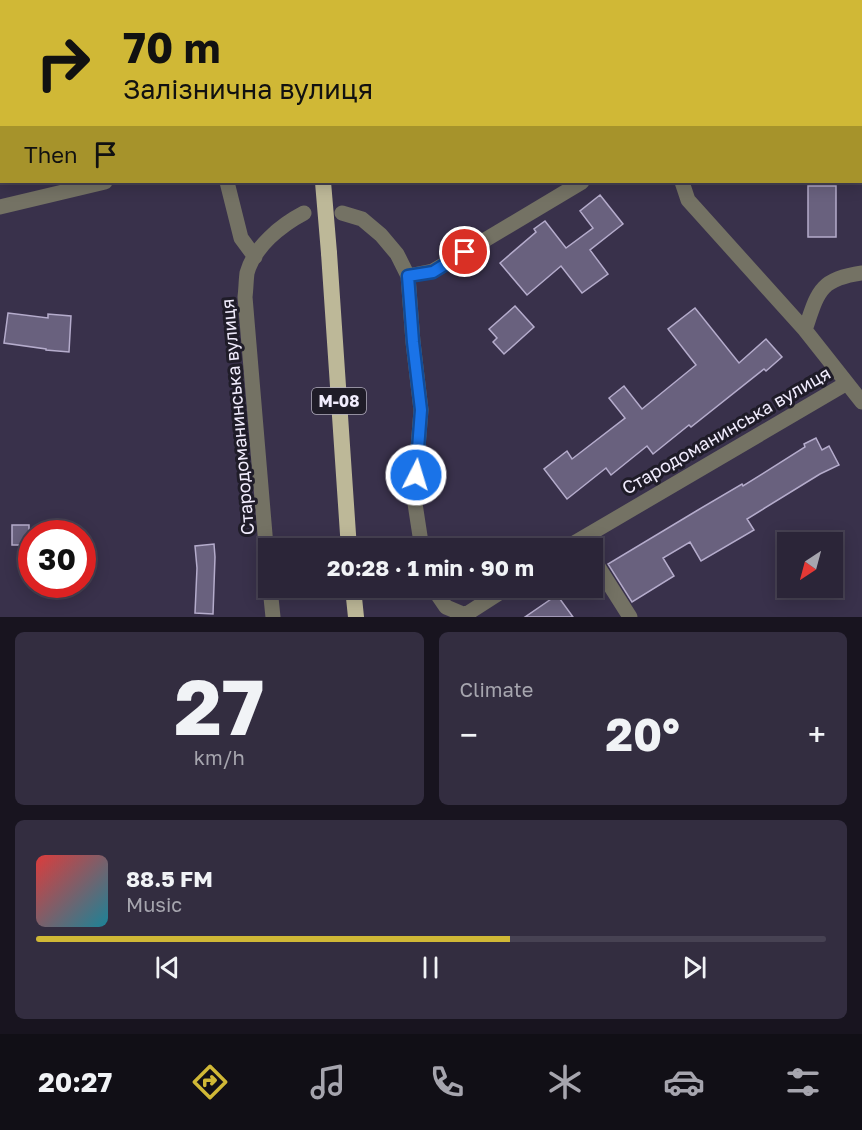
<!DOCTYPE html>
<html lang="en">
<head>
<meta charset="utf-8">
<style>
  :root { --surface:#2b2538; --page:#332d40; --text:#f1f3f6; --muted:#a6a5ae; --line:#474253; --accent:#d0b836 }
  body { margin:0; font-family:"Golos Text",sans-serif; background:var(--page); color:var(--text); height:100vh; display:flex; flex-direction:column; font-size:22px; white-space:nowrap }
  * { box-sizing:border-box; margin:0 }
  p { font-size:20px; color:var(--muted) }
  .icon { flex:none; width:33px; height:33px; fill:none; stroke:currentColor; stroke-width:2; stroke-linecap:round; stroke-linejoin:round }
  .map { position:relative; height:617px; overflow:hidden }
  .side { display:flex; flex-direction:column; gap:15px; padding:15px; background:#18141f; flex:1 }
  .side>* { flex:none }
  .top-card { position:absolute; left:0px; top:0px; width:862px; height:183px; box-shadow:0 3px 15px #0003,0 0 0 2px var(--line); background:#d0b836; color:#111; overflow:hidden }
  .needle { width:39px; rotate:216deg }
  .fabs { position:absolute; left:777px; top:532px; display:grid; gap:12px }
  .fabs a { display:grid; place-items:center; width:66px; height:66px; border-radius:0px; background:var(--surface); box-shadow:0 3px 15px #0003,0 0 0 2px var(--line); font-size:30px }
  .speed { position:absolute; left:18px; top:520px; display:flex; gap:12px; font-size:30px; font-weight:700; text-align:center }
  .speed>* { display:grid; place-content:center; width:78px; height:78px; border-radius:50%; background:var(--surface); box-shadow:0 3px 15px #0003,0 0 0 2px var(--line); line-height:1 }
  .speed .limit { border:9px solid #d22; background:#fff; color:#111 }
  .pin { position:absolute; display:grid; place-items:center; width:51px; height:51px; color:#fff; margin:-26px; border:3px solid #fff; border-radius:50%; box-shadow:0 2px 6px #0007 }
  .me { position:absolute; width:66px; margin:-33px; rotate:5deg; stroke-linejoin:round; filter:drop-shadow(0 0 4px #0008) }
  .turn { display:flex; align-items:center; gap:21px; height:126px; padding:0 24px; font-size:27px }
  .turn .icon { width:78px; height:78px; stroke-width:2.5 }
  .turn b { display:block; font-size:42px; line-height:51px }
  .then { display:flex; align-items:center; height:57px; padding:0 24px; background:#0003; gap:12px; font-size:22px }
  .big { font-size:45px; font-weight:700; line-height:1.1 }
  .side .widget { flex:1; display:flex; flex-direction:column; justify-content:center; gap:9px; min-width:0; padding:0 21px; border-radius:9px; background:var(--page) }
  .side .dial { align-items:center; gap:0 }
  .dial b { font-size:78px; line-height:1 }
  .song { display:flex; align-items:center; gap:18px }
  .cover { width:72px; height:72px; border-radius:9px; background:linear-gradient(135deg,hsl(0 70% 55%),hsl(190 70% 35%)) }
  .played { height:6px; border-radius:3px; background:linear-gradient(90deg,var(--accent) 60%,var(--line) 60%) }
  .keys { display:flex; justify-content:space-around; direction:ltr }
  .heat { display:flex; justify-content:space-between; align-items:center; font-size:33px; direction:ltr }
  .side .tiles { flex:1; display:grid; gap:15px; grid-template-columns:1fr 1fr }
  .widget:last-child { grid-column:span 2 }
  .trip { position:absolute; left:258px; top:538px; width:345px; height:60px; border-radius:0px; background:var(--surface); box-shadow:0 3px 15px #0003,0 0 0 2px var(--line); font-weight:700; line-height:60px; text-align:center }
  .menu { display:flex; height:96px; justify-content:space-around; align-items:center; background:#110f16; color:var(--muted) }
  .menu .icon { width:42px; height:42px }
  .menu .selected { color:var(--accent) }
  .menu b { font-size:27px; color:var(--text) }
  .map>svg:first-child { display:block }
</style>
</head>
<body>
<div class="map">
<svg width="862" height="617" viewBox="0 0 862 617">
  <rect width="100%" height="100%" fill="#39314b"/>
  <path fill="#69617e" stroke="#b5accc" stroke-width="1.5" d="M808,186H836V237H808Z
    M600,195L623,224L590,250L608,274L582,293L561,266L527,295L500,263L536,232L534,229L545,221L566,248L593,228L580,211Z
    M515,306L534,327L504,354L493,342L497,338L489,329Z
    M695,308L739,363L766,339L782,357L766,371L764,369L691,427L689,425L653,454L647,446L611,475L606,468L567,499L544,469L567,451L572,459L625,418L609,398L624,386L642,409L696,365L668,329Z
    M8,313L48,318V314L71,316L69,352L46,350V349L4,343Z
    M816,438L822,450L829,446L839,465L820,474L747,519L754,530L701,561L690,542L663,558L674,576L632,602L608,564L698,510L742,484L743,486L805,447L804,444Z
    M12,525H29V545H12Z
    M214,544L215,557L213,614L195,613L197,568L195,546Z
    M557,595L573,617H525Z"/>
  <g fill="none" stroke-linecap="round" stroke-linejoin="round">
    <path stroke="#766f86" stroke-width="3" stroke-dasharray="4.5 3" stroke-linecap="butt" d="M182,0L185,2
      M436,2L440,0"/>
    <path stroke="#747264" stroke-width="15" d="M861,111H862
      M227,182L241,238L255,257
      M682,182L688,200L805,330
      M0,207L105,182
      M342,213L362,219L381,235L397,254L408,276L413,342L421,410L414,497L422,549
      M862,273C819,279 818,292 805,330L862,402
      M408,276L433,271L582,182
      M564,549L847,383
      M592,557L630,617
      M268,570L245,297C246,289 246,281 247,273C254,247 281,225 304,213
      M270,588L273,617
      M433,588L446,607L465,615L507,588"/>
    <path stroke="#bdb898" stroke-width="16" d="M310,0V2
      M329,253L349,549
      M353,588L356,617"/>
    <path stroke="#a7a1b6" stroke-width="4.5" stroke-dasharray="3 6" stroke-linecap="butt" d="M631,2L639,0
      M0,124H2"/>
    <path stroke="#bdb898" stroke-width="16" d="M323,182L329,253"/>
  </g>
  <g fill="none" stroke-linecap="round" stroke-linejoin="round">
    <defs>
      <path id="route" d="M416,475L421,410L413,342L408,276L433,272L465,252"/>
    </defs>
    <use href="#route" stroke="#114b97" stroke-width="15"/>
    <use href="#route" stroke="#1a73e8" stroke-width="10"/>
  </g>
  <g text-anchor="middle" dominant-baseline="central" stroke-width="6" stroke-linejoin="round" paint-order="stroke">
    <rect fill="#1f1c28" stroke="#b2aebd" stroke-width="1.5" x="312" y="388" width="54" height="26" rx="4.5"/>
    <g font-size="16" font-weight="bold" fill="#f1ecfd">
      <text x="339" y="401">М-08</text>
    </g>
    <g font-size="18" fill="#f1ecfd" stroke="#1f1c28">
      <text transform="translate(237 417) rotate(-95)">Стародоманинська вулиця</text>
      <text transform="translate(726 430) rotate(-30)">Стародоманинська вулиця</text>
    </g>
  </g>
</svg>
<div class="fabs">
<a><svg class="needle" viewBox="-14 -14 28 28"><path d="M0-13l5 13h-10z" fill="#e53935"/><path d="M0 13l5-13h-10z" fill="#a6a5ae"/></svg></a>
</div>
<div class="speed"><div class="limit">30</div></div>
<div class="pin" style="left:465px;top:252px;background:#d93025"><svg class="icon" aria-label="arrive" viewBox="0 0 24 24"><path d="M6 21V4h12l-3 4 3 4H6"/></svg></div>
<svg class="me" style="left:416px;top:475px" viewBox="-20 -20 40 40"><circle r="17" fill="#1a73e8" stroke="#fff" stroke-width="3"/><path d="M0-11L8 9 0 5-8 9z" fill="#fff"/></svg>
<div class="trip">20:28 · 1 min · 90 m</div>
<div class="top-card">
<div class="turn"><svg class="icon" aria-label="right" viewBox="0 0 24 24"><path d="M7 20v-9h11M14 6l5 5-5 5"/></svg><div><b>70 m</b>Залізнична вулиця</div></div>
<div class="then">Then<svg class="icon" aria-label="arrive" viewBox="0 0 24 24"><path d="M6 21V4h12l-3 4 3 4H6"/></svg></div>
</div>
</div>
<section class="side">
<div class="tiles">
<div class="widget dial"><b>27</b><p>km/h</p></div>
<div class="widget"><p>Climate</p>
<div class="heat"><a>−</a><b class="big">20°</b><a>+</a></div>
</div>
<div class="widget">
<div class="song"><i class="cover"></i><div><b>88.5 FM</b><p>Music</p></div></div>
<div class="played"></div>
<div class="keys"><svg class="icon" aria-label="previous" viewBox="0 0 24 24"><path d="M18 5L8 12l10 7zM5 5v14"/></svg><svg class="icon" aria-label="pause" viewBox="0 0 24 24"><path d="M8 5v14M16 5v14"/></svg><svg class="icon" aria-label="next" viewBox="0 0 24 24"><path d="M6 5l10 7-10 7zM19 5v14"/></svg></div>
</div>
</div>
</section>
<nav class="menu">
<b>20:27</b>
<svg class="icon selected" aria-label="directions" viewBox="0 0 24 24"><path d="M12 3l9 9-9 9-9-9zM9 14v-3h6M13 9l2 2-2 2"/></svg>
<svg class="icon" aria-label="music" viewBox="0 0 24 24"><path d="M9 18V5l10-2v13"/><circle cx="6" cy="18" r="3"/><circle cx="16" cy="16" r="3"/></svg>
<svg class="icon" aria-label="phone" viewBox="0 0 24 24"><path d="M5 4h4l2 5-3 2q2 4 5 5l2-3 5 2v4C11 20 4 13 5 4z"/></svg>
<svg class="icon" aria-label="climate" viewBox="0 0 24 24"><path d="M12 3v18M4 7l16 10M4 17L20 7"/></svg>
<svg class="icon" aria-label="car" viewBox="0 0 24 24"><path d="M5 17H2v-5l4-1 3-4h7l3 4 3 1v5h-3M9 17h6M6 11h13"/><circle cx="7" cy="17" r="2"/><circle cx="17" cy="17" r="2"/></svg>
<svg class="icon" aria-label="filters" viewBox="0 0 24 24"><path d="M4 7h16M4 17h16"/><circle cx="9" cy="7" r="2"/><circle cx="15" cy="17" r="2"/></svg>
</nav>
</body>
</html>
